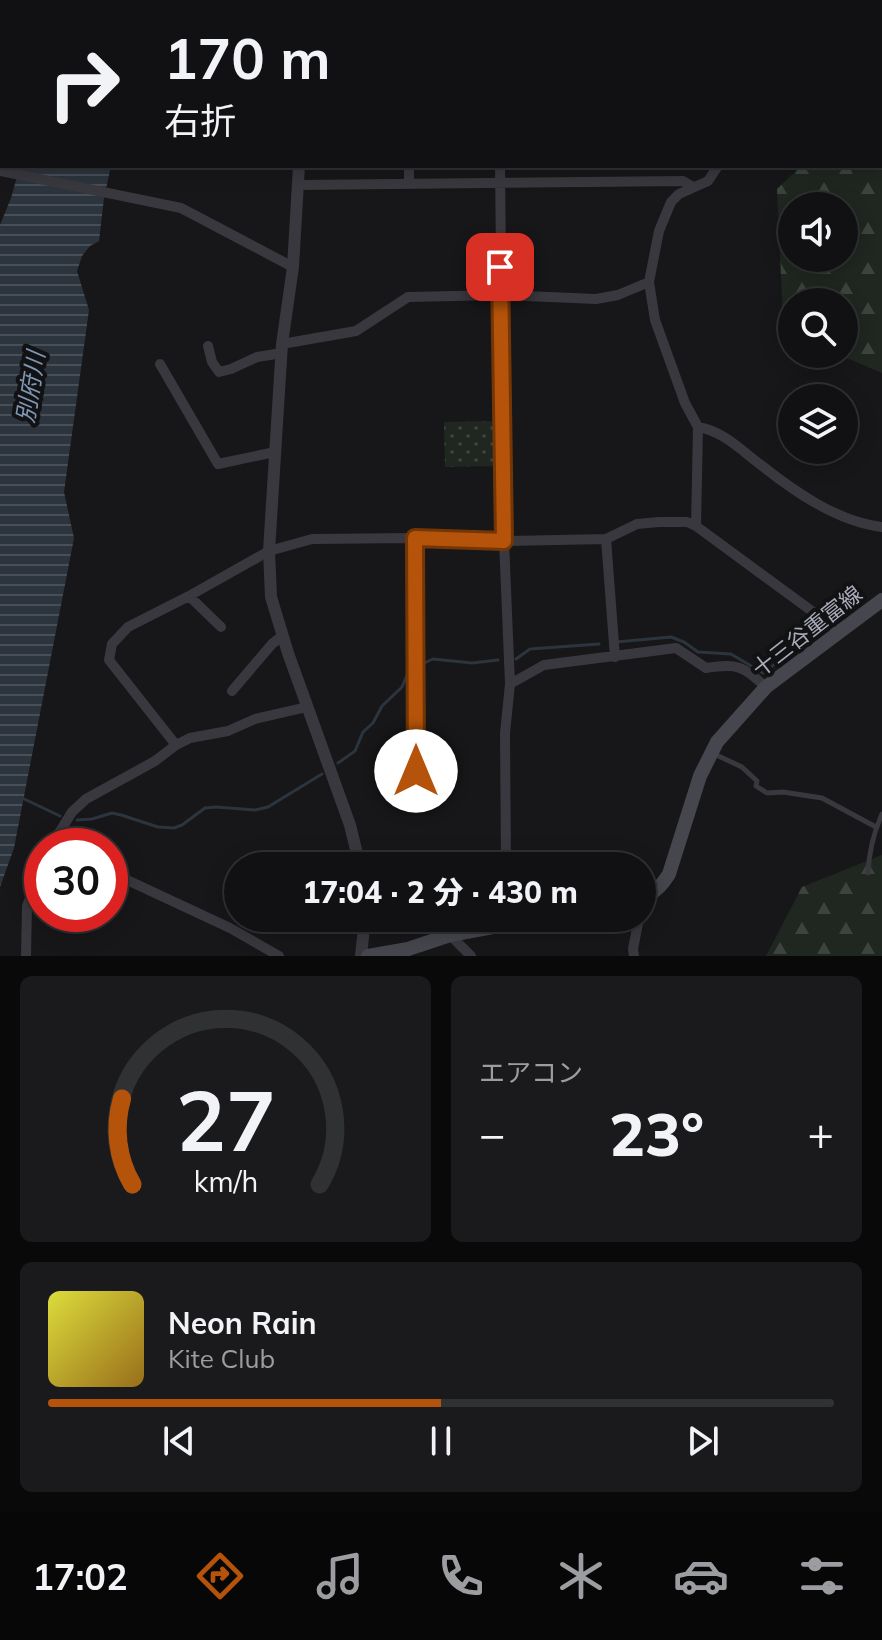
<!DOCTYPE html>
<html lang="ja">
<head>
<meta charset="utf-8">
<style>
  :root { --surface:#111113; --page:#1a1a1c; --text:#f1f3f6; --muted:#9c9da0; --line:#303133; --accent:#b45309 }
  body { margin:0; font-family:Mulish,"Noto Sans JP",sans-serif; background:var(--page); color:var(--text); height:100vh; display:flex; flex-direction:column; font-size:30px; white-space:nowrap }
  * { box-sizing:border-box; margin:0 }
  p { font-size:26px; color:var(--muted) }
  .icon { flex:none; width:44px; height:44px; fill:none; stroke:currentColor; stroke-width:2; stroke-linecap:round; stroke-linejoin:round }
  .map { position:relative; height:956px; overflow:hidden }
  .side { display:flex; flex-direction:column; gap:20px; padding:20px; background:#09090a; flex:1 }
  .side>* { flex:none }
  .banner { position:absolute; left:0px; top:0px; width:882px; height:168px; box-shadow:0 4px 20px #0003,0 0 0 2px var(--line); background:#111113; color:var(--text); overflow:hidden }
  .controls { position:absolute; left:778px; top:192px; display:grid; gap:16px }
  .controls a { display:grid; place-items:center; width:80px; height:80px; border-radius:50%; background:var(--surface); box-shadow:0 4px 20px #0003,0 0 0 2px var(--line); font-size:40px }
  .speed { position:absolute; left:24px; top:828px; display:flex; gap:16px; font-size:40px; font-weight:700; text-align:center }
  .speed>* { display:grid; place-content:center; width:104px; height:104px; border-radius:50%; background:var(--surface); box-shadow:0 4px 20px #0003,0 0 0 2px var(--line); line-height:1 }
  .speed .limit { border:12px solid #d22; background:#fff; color:#111 }
  .pin { position:absolute; display:grid; place-items:center; width:68px; height:68px; color:#fff; margin:-34px; border-radius:16px; box-shadow:0 4px 12px #0006 }
  .me { position:absolute; width:88px; margin:-44px; rotate:0deg; stroke-linejoin:round; filter:drop-shadow(0 0 6px #0008) }
  .turn { display:flex; align-items:center; gap:28px; height:168px; padding:0 32px; font-size:36px }
  .turn .icon { width:104px; height:104px; stroke-width:2.5 }
  .turn b { display:block; font-size:56px; line-height:68px }
  .big { font-size:60px; font-weight:800; line-height:1.1 }
  .side .tile { flex:1; display:flex; flex-direction:column; justify-content:center; gap:12px; min-width:0; padding:0 28px; border-radius:12px; background:var(--page) }
  .side .dial { align-items:center; gap:0 }
  .dial svg { height:208px; overflow:visible; fill:none; stroke:var(--line); stroke-width:7; stroke-linecap:round; text-anchor:middle }
  .dial text { fill:var(--text); stroke:none }
  .song { display:flex; align-items:center; gap:24px }
  .cover { width:96px; height:96px; border-radius:12px; background:linear-gradient(135deg,hsl(60 70% 55%),hsl(40 70% 35%)) }
  .played { height:8px; border-radius:4px; background:linear-gradient(90deg,var(--accent) 50%,var(--line) 50%) }
  .keys { display:flex; justify-content:space-around; direction:ltr }
  .heat { display:flex; justify-content:space-between; align-items:center; font-size:44px; direction:ltr }
  .side .tiles { flex:1; display:grid; gap:20px; grid-template-columns:1fr 1fr }
  .tile:last-child { grid-column:span 2 }
  .trip { position:absolute; left:224px; top:852px; width:432px; height:80px; border-radius:40px; background:var(--surface); box-shadow:0 4px 20px #0003,0 0 0 2px var(--line); font-weight:800; line-height:80px; text-align:center }
  .dock { display:flex; height:128px; justify-content:space-around; align-items:center; background:#070708; color:var(--muted) }
  .dock .icon { width:56px; height:56px }
  .dock .on { color:var(--accent) }
  .dock b { font-size:36px; color:var(--text) }
  .map>svg:first-child { display:block }
</style>
</head>
<body>
<div class="map">
<svg width="882" height="956" viewBox="0 0 882 956">
  <defs>
    <pattern id="forest-firs" width="22" height="20" patternUnits="userSpaceOnUse" patternTransform="scale(2)"><rect width="22" height="20" fill="#1f2720"/><path d="M5 1l3.5 6h-7zM16 11l3.5 6h-7z" fill="#3d443e"/></pattern>
    <pattern id="park-dots" width="8" height="8" patternUnits="userSpaceOnUse" patternTransform="scale(2)"><rect width="8" height="8" fill="#1f2720"/><path d="M2 2h.1M6 6h.1" fill="none" stroke="#3d443e" stroke-width="1.8" stroke-linecap="round"/></pattern>
    <pattern id="water-rules" width="6" height="5" patternUnits="userSpaceOnUse" patternTransform="scale(2)"><rect width="6" height="5" fill="#2c343d"/><path d="M0 2.5h6" fill="none" stroke="#484f57"/></pattern>
  </defs>
  <rect width="100%" height="100%" fill="#171719"/>
  <path fill="url(#forest-firs)" fill-rule="evenodd" d="M882,90V373L837,354H844V302H792V328L783,320L777,189L801,166H880V92ZM792,206H844V258H792Z
    M882,855V956H766L802,887Z"/>
  <path fill="url(#park-dots)" d="M496,421V466L445,467L444,422Z"/>
  <path fill="url(#water-rules)" d="M20,166H111L104,198L99,241L90,246L82,256L77,271L89,310L64,492L74,538L14,848L0,887V225L11,198Z"/>
  <g fill="none" stroke-linecap="round" stroke-linejoin="round">
    <path stroke="#2c343d" stroke-width="3" d="M616,642L671,637L684,642L698,652L731,654L763,673L824,627
      M516,659L530,649L599,644
      M424,663L433,659L472,663L498,660
      M338,763L355,751L363,732L373,723L382,706L402,687L410,668
      M20,797L60,816
      M77,820L92,819L112,813L121,815L158,827L174,828L182,825L205,808L216,807L255,810L268,807L322,774"/>
    <path stroke="#38383e" stroke-width="5" d="M712,753L742,767L757,781L756,786L767,793L783,792L822,798L876,827
      M868,873C869,851 873,834 882,814"/>
    <path stroke="#38383e" stroke-width="10" d="M407,0V2
      M498,0V2
      M696,0V2
      M0,30L2,79
      M0,129L2,121
      M409,166V183
      M0,171L181,208L293,267
      M299,185L683,181L693,187
      M282,344L356,331L408,297L500,295L596,299L618,295L649,282
      M208,346L212,362L219,372L231,369L257,357L282,353
      M160,364L218,464L275,452
      M698,427C723,431 741,450 761,465C795,492 838,522 882,527
      M696,526L698,427L685,403L655,320L649,282L659,231L671,202L679,194L708,181L718,166
      M415,538L416,800
      M606,539L615,657
      M189,596L221,627
      M510,684L544,665L676,648L706,668C739,663 742,666 766,687
      M232,691L272,644L282,636
      M176,745L190,738L228,731L255,719L307,707
      M51,846L72,812L86,799L155,761L176,745L109,660L112,644L128,627L189,596L269,551L312,539L415,538L504,541L500,166
      M506,866L505,733L510,684L504,541L606,539L637,524L659,522H687L696,526L839,631
      M110,872L230,928L279,956
      M450,935L471,956
      M26,956L27,906L42,869
      M634,956L633,949L639,918"/>
    <path stroke="#38383e" stroke-width="12" d="M259,0V2
      M299,166L293,267L282,344L269,551L271,597L288,653L350,825L360,866
      M361,956L365,918"/>
    <path stroke="#46474e" stroke-width="14" d="M642,898C655,893 662,885 669,874L700,776L717,742L766,687L882,600
      M368,956L408,949L450,935L542,918"/>
  </g>
  <g fill="none" stroke-linecap="round" stroke-linejoin="round">
    <defs>
      <path id="route" d="M416,771L415,538L504,541L500,267"/>
    </defs>
    <use href="#route" stroke="#753606" stroke-width="20"/>
    <use href="#route" stroke="#b45309" stroke-width="14"/>
  </g>
  <g text-anchor="middle" dominant-baseline="central" stroke-width="8" stroke-linejoin="round" paint-order="stroke">
    <g font-size="22" fill="#a9acb9" stroke="#121214">
      <text transform="translate(807 631) rotate(-38)">十三谷重富線</text>
    </g>
    <g font-size="24" font-style="italic" fill="#7f97b4" stroke="#121214">
      <text transform="translate(30 387) rotate(-81)">別府川</text>
    </g>
  </g>
</svg>
<div class="controls">
<a><svg class="icon" aria-label="sound" viewBox="0 0 24 24"><path d="M4 9h4l5-4v14l-5-4H4zM17 9q2 3 0 6"/></svg></a>
<a><svg class="icon" aria-label="search" viewBox="0 0 24 24"><circle cx="10" cy="10" r="6"/><path d="M15 15l6 6"/></svg></a>
<a><svg class="icon" aria-label="layers" viewBox="0 0 24 24"><path d="M12 4l9 5-9 5-9-5zM3 14l9 5 9-5"/></svg></a>
</div>
<div class="speed"><div class="limit">30</div></div>
<div class="pin" style="left:500px;top:267px;background:#d93025"><svg class="icon" aria-label="arrive" viewBox="0 0 24 24"><path d="M6 21V4h12l-3 4 3 4H6"/></svg></div>
<svg class="me" style="left:416px;top:771px" viewBox="-20 -20 40 40"><circle r="19" fill="#fff"/><path d="M0-13L10 11 0 6-10 11z" fill="#b45309"/></svg>
<div class="trip">17:04 · 2 分 · 430 m</div>
<div class="banner">
<div class="turn"><svg class="icon" aria-label="right" viewBox="0 0 24 24"><path d="M7 20v-9h11M14 6l5 5-5 5"/></svg><div><b>170 m</b>右折</div></div>
</div>
</div>
<section class="side">
<div class="tiles">
<div class="tile dial"><svg viewBox="0 0 100 80">
<path d="M14 69A42 42 0 1 1 86 69"/>
<path d="M14 69A42 42 0 0 1 10 36" stroke="#b45309"/>
<text x="50" y="56" font-size="32" font-weight="700">27</text>
<text x="50" y="72" font-size="11">km/h</text>
</svg></div>
<div class="tile"><p>エアコン</p>
<div class="heat"><a>−</a><b class="big">23°</b><a>+</a></div>
</div>
<div class="tile">
<div class="song"><i class="cover"></i><div><b>Neon Rain</b><p>Kite Club</p></div></div>
<div class="played"></div>
<div class="keys"><svg class="icon" aria-label="previous" viewBox="0 0 24 24"><path d="M18 5L8 12l10 7zM5 5v14"/></svg><svg class="icon" aria-label="pause" viewBox="0 0 24 24"><path d="M8 5v14M16 5v14"/></svg><svg class="icon" aria-label="next" viewBox="0 0 24 24"><path d="M6 5l10 7-10 7zM19 5v14"/></svg></div>
</div>
</div>
</section>
<nav class="dock">
<b>17:02</b>
<svg class="icon on" aria-label="directions" viewBox="0 0 24 24"><path d="M12 3l9 9-9 9-9-9zM9 14v-3h6M13 9l2 2-2 2"/></svg>
<svg class="icon" aria-label="music" viewBox="0 0 24 24"><path d="M9 18V5l10-2v13"/><circle cx="6" cy="18" r="3"/><circle cx="16" cy="16" r="3"/></svg>
<svg class="icon" aria-label="phone" viewBox="0 0 24 24"><path d="M5 4h4l2 5-3 2q2 4 5 5l2-3 5 2v4C11 20 4 13 5 4z"/></svg>
<svg class="icon" aria-label="climate" viewBox="0 0 24 24"><path d="M12 3v18M4 7l16 10M4 17L20 7"/></svg>
<svg class="icon" aria-label="car" viewBox="0 0 24 24"><path d="M5 17H2v-5l4-1 3-4h7l3 4 3 1v5h-3M9 17h6M6 11h13"/><circle cx="7" cy="17" r="2"/><circle cx="17" cy="17" r="2"/></svg>
<svg class="icon" aria-label="filters" viewBox="0 0 24 24"><path d="M4 7h16M4 17h16"/><circle cx="9" cy="7" r="2"/><circle cx="15" cy="17" r="2"/></svg>
</nav>
</body>
</html>
